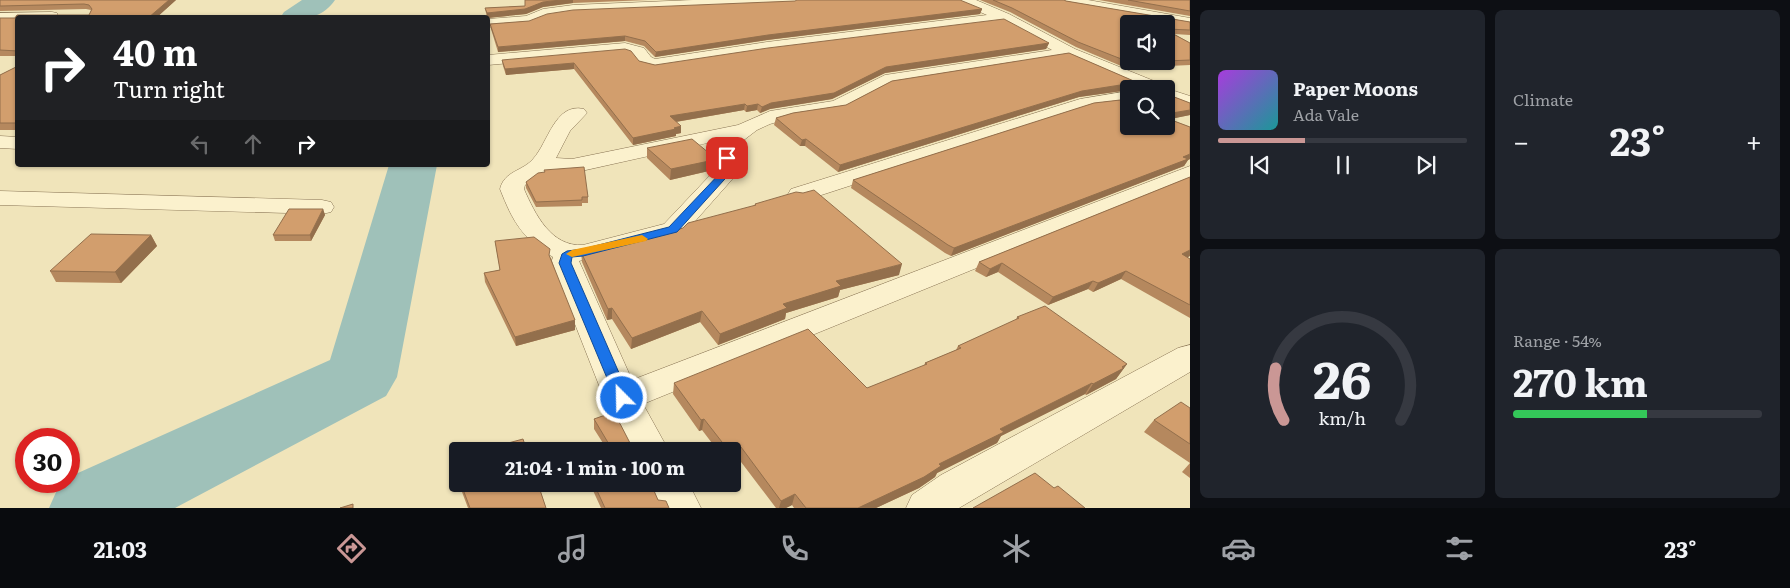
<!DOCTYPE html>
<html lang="en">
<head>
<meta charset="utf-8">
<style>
  :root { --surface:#171b24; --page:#20242c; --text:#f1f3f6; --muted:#9ea1a6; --line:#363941; --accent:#ca9795 }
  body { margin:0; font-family:Literata,serif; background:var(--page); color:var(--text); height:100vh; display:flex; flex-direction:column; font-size:19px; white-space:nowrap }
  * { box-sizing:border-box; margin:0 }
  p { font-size:16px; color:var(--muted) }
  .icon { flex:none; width:28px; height:28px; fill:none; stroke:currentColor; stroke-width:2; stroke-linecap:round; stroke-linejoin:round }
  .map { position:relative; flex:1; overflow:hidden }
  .details { display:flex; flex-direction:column; gap:10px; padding:10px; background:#0d0f14; width:600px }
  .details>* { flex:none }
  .hud { position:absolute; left:15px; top:15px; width:475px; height:152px; border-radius:5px; box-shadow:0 1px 4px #0004; background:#202124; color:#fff; overflow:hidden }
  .buttons { position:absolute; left:1120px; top:15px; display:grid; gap:10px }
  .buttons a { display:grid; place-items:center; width:55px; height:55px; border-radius:5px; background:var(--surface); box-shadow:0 1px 4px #0004; font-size:25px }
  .speed { position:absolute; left:15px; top:428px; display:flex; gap:10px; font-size:25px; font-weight:700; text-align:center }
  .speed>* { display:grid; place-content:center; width:65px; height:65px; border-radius:50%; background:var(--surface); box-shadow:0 1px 4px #0004; line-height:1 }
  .speed .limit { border:8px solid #d22; background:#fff; color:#111 }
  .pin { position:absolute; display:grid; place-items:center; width:42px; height:42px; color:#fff; margin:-21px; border-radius:10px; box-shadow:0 2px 8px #0006 }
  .me { position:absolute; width:55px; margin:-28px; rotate:337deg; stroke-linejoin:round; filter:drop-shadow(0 0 4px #0008) }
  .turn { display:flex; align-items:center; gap:18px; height:105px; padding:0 15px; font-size:22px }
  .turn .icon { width:65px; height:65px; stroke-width:2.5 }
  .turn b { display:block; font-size:35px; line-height:42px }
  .lanes { display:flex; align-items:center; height:48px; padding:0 15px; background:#0003; justify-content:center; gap:25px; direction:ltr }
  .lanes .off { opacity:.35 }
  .big { font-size:38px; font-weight:700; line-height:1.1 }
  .details .card { flex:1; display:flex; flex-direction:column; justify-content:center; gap:8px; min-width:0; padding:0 18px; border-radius:8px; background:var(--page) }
  .details .dial { align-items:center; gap:0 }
  .dial svg { height:130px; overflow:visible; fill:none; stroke:var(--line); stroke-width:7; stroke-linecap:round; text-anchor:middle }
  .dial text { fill:var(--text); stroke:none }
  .song { display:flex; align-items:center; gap:15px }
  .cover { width:60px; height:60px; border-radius:8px; background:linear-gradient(135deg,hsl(280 70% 55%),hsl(180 70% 35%)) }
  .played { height:5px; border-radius:2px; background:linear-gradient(90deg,var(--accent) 35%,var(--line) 35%) }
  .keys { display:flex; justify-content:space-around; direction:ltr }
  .heat { display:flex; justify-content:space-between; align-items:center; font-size:28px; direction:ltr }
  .charge { height:8px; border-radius:4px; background:linear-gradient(90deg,#34c759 54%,var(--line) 0) }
  .details .tiles { flex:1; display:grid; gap:10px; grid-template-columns:repeat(2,1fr) }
  .trip { position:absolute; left:449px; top:442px; width:292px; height:50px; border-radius:5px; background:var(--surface); box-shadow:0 1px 4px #0004; font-weight:700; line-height:50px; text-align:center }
  .menu { display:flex; height:80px; justify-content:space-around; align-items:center; background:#090b0e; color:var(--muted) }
  .menu .icon { width:35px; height:35px }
  .menu .active { color:var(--accent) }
  .menu b { font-size:22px; color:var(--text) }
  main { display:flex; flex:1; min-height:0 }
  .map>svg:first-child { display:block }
</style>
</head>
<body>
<main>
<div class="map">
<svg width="1190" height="508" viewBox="0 0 1190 508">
  <rect width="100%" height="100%" fill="#f0e4ba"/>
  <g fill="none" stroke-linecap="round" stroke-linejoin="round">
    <path fill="#9fc1b9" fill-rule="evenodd" d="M302,0H335C320,21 303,18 280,18L284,12Z
      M389,165H437L397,377L386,396L175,508H49L61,481H69V477L330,360Z"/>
    <defs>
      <path id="minor" d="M693,0H801L794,4L573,13L547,17L529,24L488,27V19L526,16L543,9L573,5Z
        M957,0H976L1009,14L1075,49L1164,85L1165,88L1190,96V109L1166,100V89H1141L1067,57L890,85L844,110L791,118L770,124L757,130L736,146L739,170L736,175L682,236L579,261L632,380L1190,166V181L643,404L669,451H631L604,398L551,263L553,257C522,238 513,222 500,189C504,171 523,171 533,159C548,143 555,102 584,109L587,113L570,131L556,158L572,159L738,125L770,111L833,101L885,75L1052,50L1002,22L767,52L654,69L639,65L632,55L625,53L488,65V55L625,43L644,48L651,57L655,59L767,42L987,15L959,3ZM717,141L714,145L716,169L664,224L583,245C551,247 535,214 524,189L525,185L546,171L572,173Z
        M1057,0H1088L1190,18V26L1064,4Z
        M52,12L57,13L58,18H18V21H0V13Z
        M1129,91V103L1090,108L809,199L800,201L791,199L788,194L791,189L1080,99Z
        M0,136L18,137V149L0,148Z
        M0,191L322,200L331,202L334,207L331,212L322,214L0,205Z
        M1190,345V372L959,508H906L912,495L941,475L1178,348Z
        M648,484H689L701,508H659Z"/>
    </defs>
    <use href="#minor" stroke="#887353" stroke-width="1"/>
    <use href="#minor" fill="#fbf1cd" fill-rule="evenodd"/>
  </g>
  <path fill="#b5885e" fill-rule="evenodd" d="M0,0H176L156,18H18V56H0V18H15L17,15H89L91,10L86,9L0,11Z
    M525,0H648L573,3L543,7L526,14L487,18L485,8L525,6Z
    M980,0H1064L1066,1L1190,22V35L1174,34L1190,43V65L1126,68L1076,47L1010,12ZM1166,24V61H1129Z
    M1099,0H1190V16Z
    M795,1L982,9L980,14L767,40L655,57L644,46L625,41L498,52L491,29L490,24Z
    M1049,43L1046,49L885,73L832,99L770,109L760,113L757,110L746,112L744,110L676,122L681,133L676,134V136L633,145L574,69L506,75L503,66L502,60L639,61L655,65Z
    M1069,53L1143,85H1162L1168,87L1169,95L1190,103V115L1169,119L1190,127V159L1188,160L1184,166L951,256L945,253L851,188L853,180L1094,103L1129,99V126H1166V89H1129V90L1079,97L838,172L805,146H800L774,125L776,118L793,113L846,105L892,81Z
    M18,66V130H0V75Z
    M647,148L715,158L714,169L713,170L670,180L647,158Z
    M1190,177V256L1187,257L1190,259V318L1121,279L1093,292L1088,289L1048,305L998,272L986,277L975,271L979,262Z
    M526,182L588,197V203H582V206L536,207L526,188Z
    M755,204L899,275L840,290L838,297L786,313L785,319L718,345L700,322L631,349L612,319L607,320L582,262L581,252L677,230L754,206Z
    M323,209L325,215L311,241H275L273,235Z
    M151,235L157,246L121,283L56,282L50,271Z
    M495,241L551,258L575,330L516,346L485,282L484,273L500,270Z
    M1017,317L1127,364L1116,379L1086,395L1085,394L1001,436L997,443L937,473L935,477L919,488L876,508H794L792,505L786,508H776L738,458L732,460V451H718L702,430L699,431L673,394L674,383L867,388L924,366L925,363L956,350L958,346L1016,320Z
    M1190,408V478L1182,472L1190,463L1144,432L1154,420Z
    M594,419L630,443L641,451H608L594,429Z
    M459,484H538L546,508H468Z
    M590,484H651L658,500L669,508H601Z"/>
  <path fill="#936f4c" d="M169,0H176L156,18H148Z
    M561,0H573V3L543,7L526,14L487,18V13L525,9L543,2Z
    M982,9L980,14L767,40L655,57L656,52L768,35Z
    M625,36V41L498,52V47Z
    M1049,43L1046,49L885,73L832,99L770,109L760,113L762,107L771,103L886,67Z
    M574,63V69L506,75L505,69Z
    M1133,83L1131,89H1129V90L1079,97L838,172L840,165L1082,91Z
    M745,104L744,110L669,123L670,116Z
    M758,104L757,110L746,112L747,106Z
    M1190,110V115L1166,120V114Z
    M681,126V133L676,134V136L633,145V138Z
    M806,139L805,146H800L802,140Z
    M1190,154V159L1188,160L1184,166L951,256L954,248Z
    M715,158L714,169L713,170L670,180L671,169Z
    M323,209L325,215L311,241L310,235Z
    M151,235L157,246L121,283L115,272Z
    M1190,250V256L1176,263L1182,254Z
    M1002,263L998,272L986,277L990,269Z
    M902,264L899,275L840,290L838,297L786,313L785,319L718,345L720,334L783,304L836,281Z
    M1126,271L1121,279L1093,292L1098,283Z
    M1093,281L1088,289L1048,305L1053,297Z
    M612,308V319L607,320L608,309Z
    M702,311L700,322L631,349L632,338Z
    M575,320V330L516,346L515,337Z
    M1127,364L1116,379L1086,395L1093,384Z
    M1092,383L1085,394L1001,436L997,443L937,473L935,477L919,488L876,508H858L939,464L1000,429Z
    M704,419L702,430L699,431L701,420Z
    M741,447L738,458L732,460V451H731Z
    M795,494L792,505L786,508H779L781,501Z"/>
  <path fill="#d29e6d" stroke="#936f4c" d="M0,0H169L148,18H18V51L0,50V18H15L17,15H89L92,9L89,5L84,4L0,6Z
    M525,0H561L543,2L525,9L487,13L485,8L525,6Z
    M797,0H960L982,9L768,35L656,52L645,41L625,36L498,47L490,24L529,21L547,14L573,10L795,1Z
    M993,0H1064L1066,1L1190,22V30L1166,29V24H1129V61H1151L1129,62L1078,42L1012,8Z
    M1128,0H1190V11Z
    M1004,19L1049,43L886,67L834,93L771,103L762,107L758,104L747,106L745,104L670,116L681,126L674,128L676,129L633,138L574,63L505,69L502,60L625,49L631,51L639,61L655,65L768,48Z
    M1166,30L1190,43V60L1166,61Z
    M1069,53L1143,85H1162L1168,87L1169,95L1190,103V110L1166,114V89H1134L1133,83L1082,91L840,165L806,139L802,140L776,118L793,113L846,105L892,81Z
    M18,66V123H0V75Z
    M1129,99V126H1166V118L1190,127V154L1183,157L1188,159L954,248L948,245L853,180L1094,103Z
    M692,139L715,158L714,160L671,169L647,148Z
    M584,167L588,197H582V200L536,202L526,182L538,173L545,172L544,170Z
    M1190,177V250L1182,254L1190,259V305L1126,271L1098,283L1093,281L1053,297L1002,263L990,269L979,262Z
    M814,190L902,264L836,281L841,286L783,304L787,308L720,334L702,311L632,338L612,308L608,309L581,252L677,230L683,228L688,223L756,205L755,204L796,192L803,193Z
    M289,209H323L310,235H273Z
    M91,234L151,235L115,272L50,271Z
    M534,237L550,249L549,255L575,320L515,337L484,273L500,270L495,241Z
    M1045,306L1127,364L1122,367L1124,368L1093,384L1092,383L1000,429L1004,432L939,464L941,466L924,477L858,508H806L795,494L781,501L741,447L731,451H729L704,419L701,420L674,383L808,329L867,388L927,364L925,363L961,348L958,346L1019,318L1017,317Z
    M1181,402L1190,408V444L1154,420Z
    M614,412L630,443L637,444L641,451H613L594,419Z
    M523,439L527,451H479Z
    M1035,473L1054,488L1058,486L1085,508H973Z
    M461,484H538L546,508H470Z
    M594,484H651L658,500L666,501L669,508H605Z
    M353,504V508H340Z"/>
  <path fill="#1a73e8" stroke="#114b97" d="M727,155L731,158L733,170L677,232L583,256L572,257L571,263L630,398L628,402L622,404L617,402L559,263L562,254L567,251L583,249L669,227L723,170L722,158Z"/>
  <path fill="#f59e0b" d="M642,235L648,239L646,241L572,257L566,254L572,250Z"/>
</svg>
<div class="buttons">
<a><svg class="icon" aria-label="sound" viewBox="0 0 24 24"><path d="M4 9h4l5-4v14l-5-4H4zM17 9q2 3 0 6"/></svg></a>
<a><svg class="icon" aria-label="search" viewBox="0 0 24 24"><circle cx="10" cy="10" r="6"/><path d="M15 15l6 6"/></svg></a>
</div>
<div class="speed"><div class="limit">30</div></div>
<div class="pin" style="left:727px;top:158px;background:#d93025"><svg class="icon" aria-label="arrive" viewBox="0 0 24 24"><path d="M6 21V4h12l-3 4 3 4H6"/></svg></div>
<svg class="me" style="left:622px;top:398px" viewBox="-20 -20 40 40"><circle r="17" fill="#1a73e8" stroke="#fff" stroke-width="3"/><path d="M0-11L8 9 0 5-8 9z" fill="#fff"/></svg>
<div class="trip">21:04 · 1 min · 100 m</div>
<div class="hud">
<div class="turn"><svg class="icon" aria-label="right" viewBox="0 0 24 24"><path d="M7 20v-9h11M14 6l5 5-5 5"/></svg><div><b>40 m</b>Turn right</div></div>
<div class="lanes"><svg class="icon off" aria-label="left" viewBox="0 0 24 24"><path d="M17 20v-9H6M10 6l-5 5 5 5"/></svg><svg class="icon off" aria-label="ahead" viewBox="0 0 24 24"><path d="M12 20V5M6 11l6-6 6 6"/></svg><svg class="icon" aria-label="right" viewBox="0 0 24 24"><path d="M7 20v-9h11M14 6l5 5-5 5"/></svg></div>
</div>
</div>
<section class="details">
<div class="tiles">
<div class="card">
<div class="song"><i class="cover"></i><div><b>Paper Moons</b><p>Ada Vale</p></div></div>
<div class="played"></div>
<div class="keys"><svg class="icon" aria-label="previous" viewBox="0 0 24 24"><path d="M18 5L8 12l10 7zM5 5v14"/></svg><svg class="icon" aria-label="pause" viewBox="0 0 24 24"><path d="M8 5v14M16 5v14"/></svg><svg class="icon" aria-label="next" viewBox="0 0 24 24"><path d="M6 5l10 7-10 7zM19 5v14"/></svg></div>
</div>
<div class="card"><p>Climate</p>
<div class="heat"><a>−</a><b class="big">23°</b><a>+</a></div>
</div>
<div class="card dial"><svg viewBox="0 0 100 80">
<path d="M14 69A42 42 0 1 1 86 69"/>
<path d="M14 69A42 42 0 0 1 9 37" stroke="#ca9795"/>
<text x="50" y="56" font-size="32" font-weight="700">26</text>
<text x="50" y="72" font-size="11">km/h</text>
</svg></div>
<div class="card"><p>Range · 54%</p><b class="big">270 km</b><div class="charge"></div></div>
</div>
</section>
</main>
<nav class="menu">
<b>21:03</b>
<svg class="icon active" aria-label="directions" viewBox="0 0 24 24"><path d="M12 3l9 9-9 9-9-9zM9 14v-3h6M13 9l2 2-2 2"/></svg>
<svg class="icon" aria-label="music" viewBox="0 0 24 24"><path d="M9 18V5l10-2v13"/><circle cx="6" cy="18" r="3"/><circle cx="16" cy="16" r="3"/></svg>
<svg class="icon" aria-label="phone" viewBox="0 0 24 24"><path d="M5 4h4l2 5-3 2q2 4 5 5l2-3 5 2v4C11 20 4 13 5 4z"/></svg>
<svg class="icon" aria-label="climate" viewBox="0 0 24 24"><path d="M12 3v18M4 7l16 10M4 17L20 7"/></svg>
<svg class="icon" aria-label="car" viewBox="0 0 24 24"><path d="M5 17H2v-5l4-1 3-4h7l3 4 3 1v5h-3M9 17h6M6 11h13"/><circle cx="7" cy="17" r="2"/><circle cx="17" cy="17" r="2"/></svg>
<svg class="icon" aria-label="filters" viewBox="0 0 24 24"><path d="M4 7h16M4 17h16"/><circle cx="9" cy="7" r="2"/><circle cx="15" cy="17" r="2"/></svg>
<b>23°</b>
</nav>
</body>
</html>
